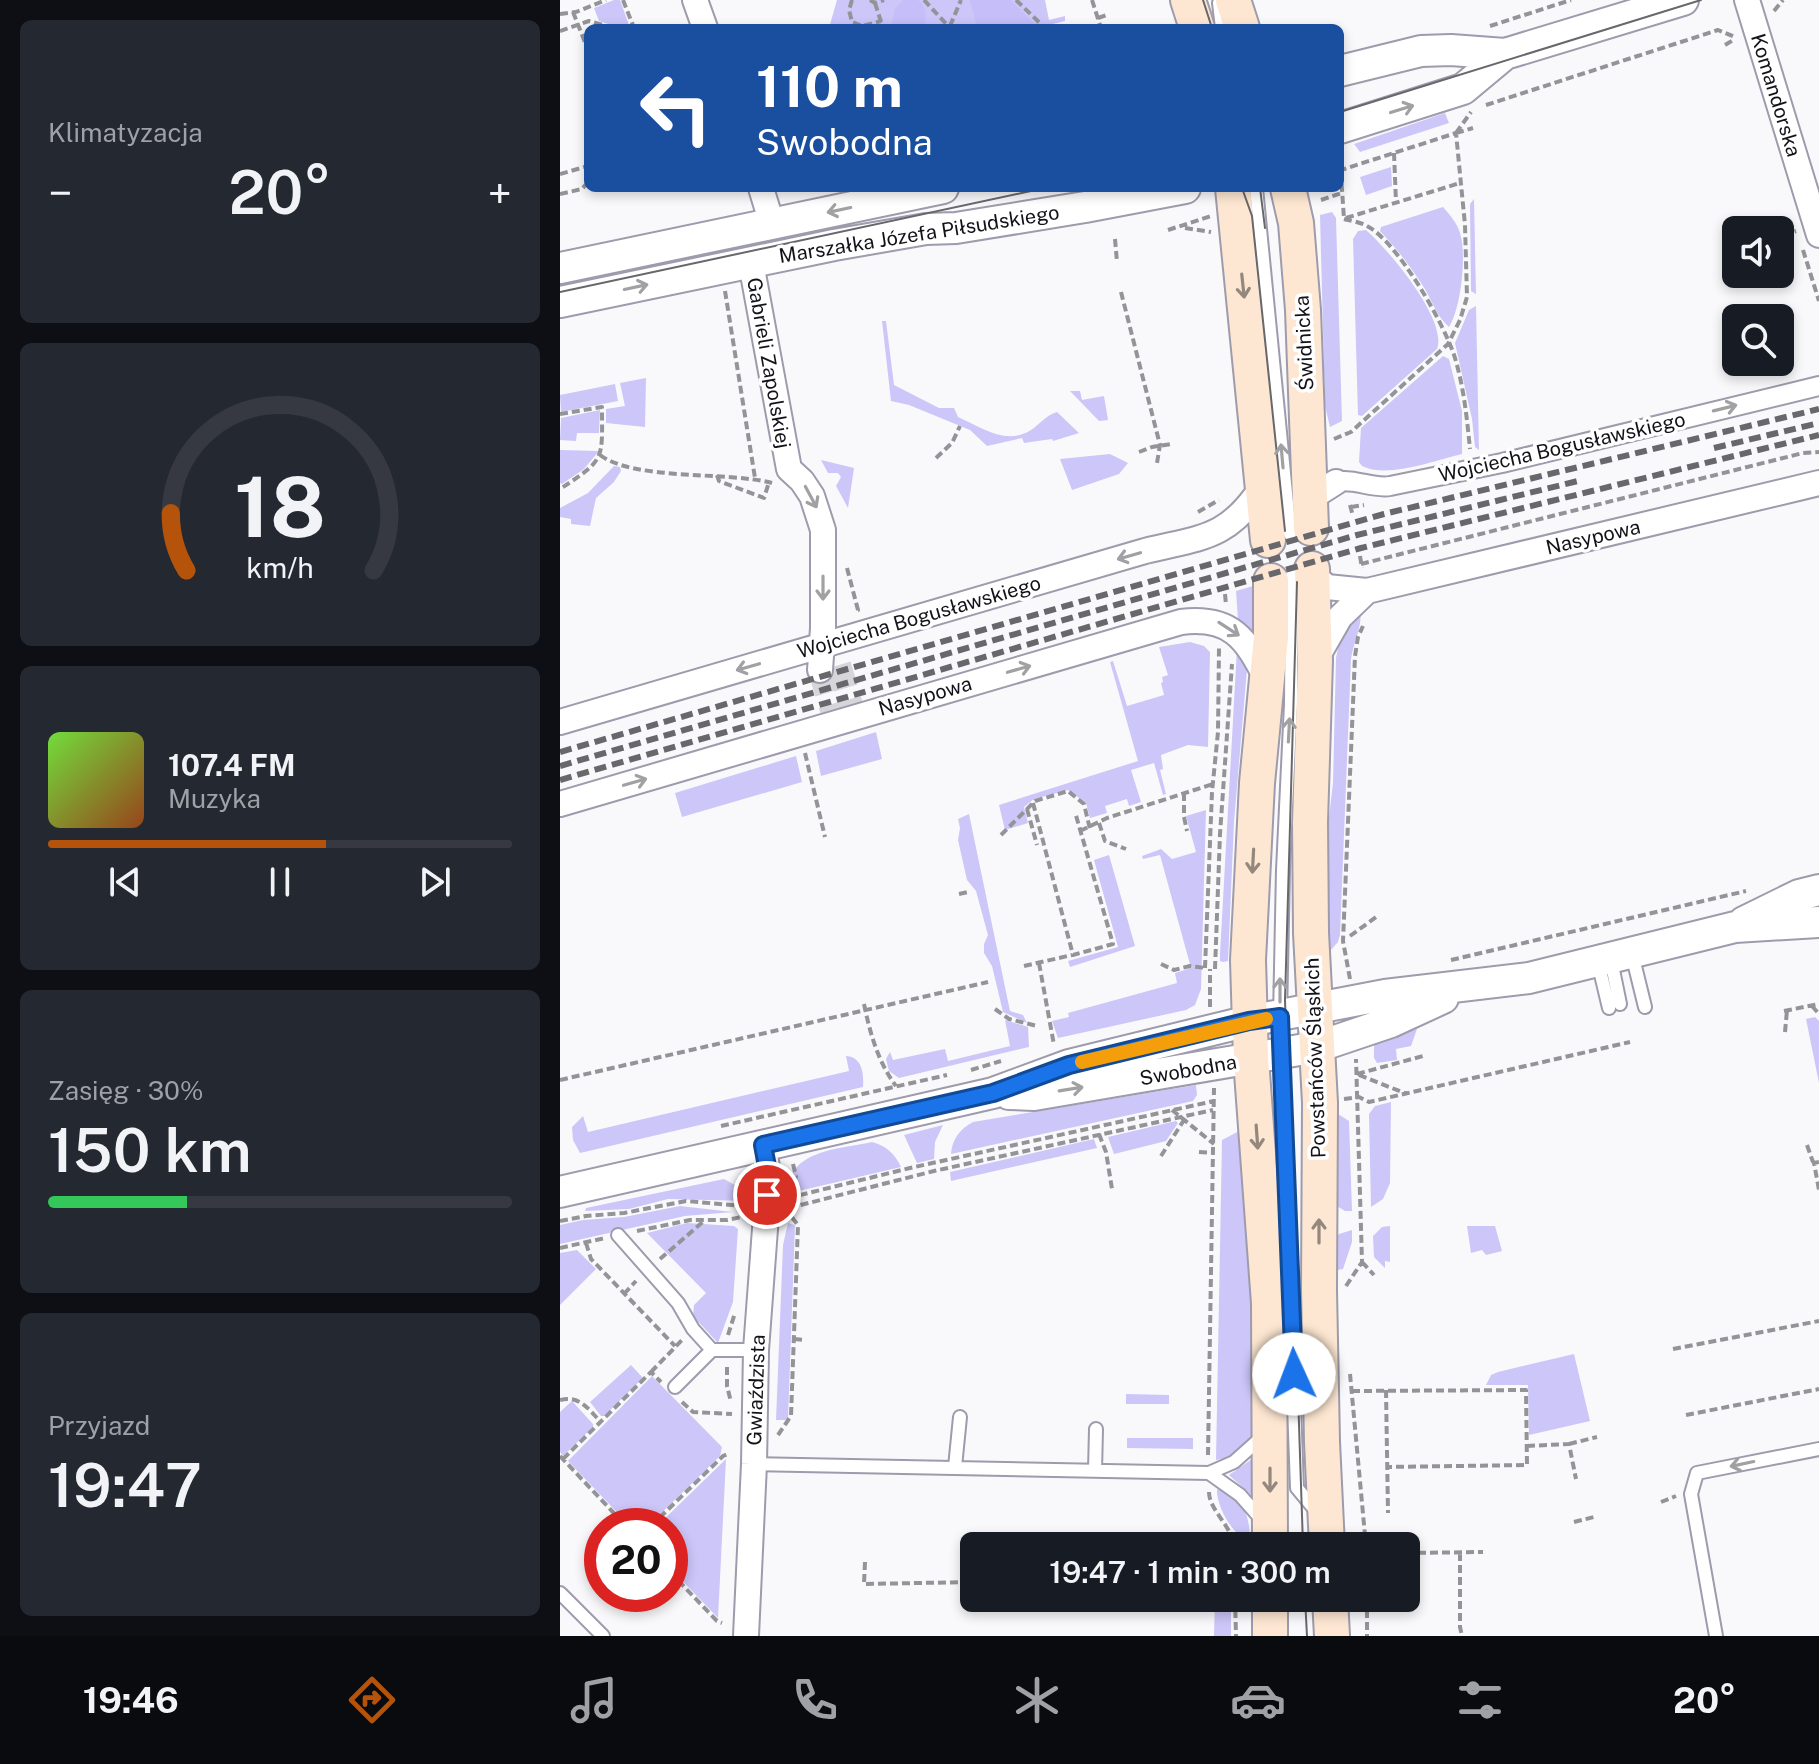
<!DOCTYPE html>
<html lang="pl">
<head>
<meta charset="utf-8">
<style>
  :root { --surface:#171b24; --page:#242831; --text:#f1f3f6; --muted:#9ea1a6; --line:#363941; --accent:#b45309 }
  body { margin:0; font-family:"Public Sans",sans-serif; background:var(--page); color:var(--text); height:100vh; display:flex; flex-direction:column; font-size:30px; white-space:nowrap }
  * { box-sizing:border-box; margin:0 }
  p { font-size:26px; color:var(--muted) }
  .icon { flex:none; width:44px; height:44px; fill:none; stroke:currentColor; stroke-width:2; stroke-linecap:round; stroke-linejoin:round }
  .map { position:relative; flex:1; overflow:hidden }
  .panel { display:flex; flex-direction:column; gap:20px; padding:20px; background:#0d0f14; width:560px }
  .panel>* { flex:none }
  .guide { position:absolute; left:24px; top:24px; width:760px; height:168px; border-radius:12px; box-shadow:0 4px 12px #0003; background:#1a4fa0; color:#fff; overflow:hidden }
  .tools { position:absolute; left:1162px; top:216px; display:grid; gap:16px }
  .tools a { display:grid; place-items:center; width:72px; height:72px; border-radius:12px; background:var(--surface); box-shadow:0 4px 12px #0003; font-size:40px }
  .speed { position:absolute; left:24px; top:1508px; display:flex; gap:16px; font-size:40px; font-weight:700; text-align:center }
  .speed>* { display:grid; place-content:center; width:104px; height:104px; border-radius:50%; background:var(--surface); box-shadow:0 4px 12px #0003; line-height:1 }
  .speed .limit { border:12px solid #d22; background:#fff; color:#111 }
  .pin { position:absolute; display:grid; place-items:center; width:68px; height:68px; color:#fff; margin:-34px; border:4px solid #fff; border-radius:50%; box-shadow:0 2px 8px #0007 }
  .me { position:absolute; width:88px; margin:-44px; rotate:358deg; stroke-linejoin:round; filter:drop-shadow(0 0 6px #0008) }
  .turn { display:flex; align-items:center; gap:28px; height:168px; padding:0 40px; font-size:36px }
  .turn .icon { width:104px; height:104px; stroke-width:2.5 }
  .turn b { display:block; font-size:56px; line-height:68px }
  .big { font-size:60px; font-weight:600; line-height:1.1 }
  .panel .widget { flex:1; display:flex; flex-direction:column; justify-content:center; gap:12px; min-width:0; padding:0 28px; border-radius:12px; background:var(--page) }
  .panel .dial { align-items:center; gap:0 }
  .dial svg { height:208px; overflow:visible; fill:none; stroke:var(--line); stroke-width:7; stroke-linecap:round; text-anchor:middle }
  .dial text { fill:var(--text); stroke:none }
  .song { display:flex; align-items:center; gap:24px }
  .cover { width:96px; height:96px; border-radius:12px; background:linear-gradient(135deg,hsl(100 70% 55%),hsl(20 70% 35%)) }
  .played { height:8px; border-radius:4px; background:linear-gradient(90deg,var(--accent) 60%,var(--line) 60%) }
  .keys { display:flex; justify-content:space-around; direction:ltr }
  .heat { display:flex; justify-content:space-between; align-items:center; font-size:44px; direction:ltr }
  .charge { height:12px; border-radius:6px; background:linear-gradient(90deg,#34c759 30%,var(--line) 0) }
  .trip { position:absolute; left:400px; top:1532px; width:460px; height:80px; border-radius:12px; background:var(--surface); box-shadow:0 4px 12px #0003; font-weight:600; line-height:80px; text-align:center }
  .tabs { display:flex; height:128px; justify-content:space-around; align-items:center; background:#090b0e; color:var(--muted) }
  .tabs .icon { width:56px; height:56px }
  .tabs .selected { color:var(--accent) }
  .tabs b { font-size:36px; color:var(--text) }
  main { display:flex; flex:1; min-height:0 }
  .map>svg:first-child { display:block }
</style>
</head>
<body>
<main>
<section class="panel">
<div class="widget"><p>Klimatyzacja</p>
<div class="heat"><a>−</a><b class="big">20°</b><a>+</a></div>
</div>
<div class="widget dial"><svg viewBox="0 0 100 80">
<path d="M14 69A42 42 0 1 1 86 69"/>
<path d="M14 69A42 42 0 0 1 8 47" stroke="#b45309"/>
<text x="50" y="56" font-size="32" font-weight="700">18</text>
<text x="50" y="72" font-size="11">km/h</text>
</svg></div>
<div class="widget">
<div class="song"><i class="cover"></i><div><b>107.4 FM</b><p>Muzyka</p></div></div>
<div class="played"></div>
<div class="keys"><svg class="icon" aria-label="previous" viewBox="0 0 24 24"><path d="M18 5L8 12l10 7zM5 5v14"/></svg><svg class="icon" aria-label="pause" viewBox="0 0 24 24"><path d="M8 5v14M16 5v14"/></svg><svg class="icon" aria-label="next" viewBox="0 0 24 24"><path d="M6 5l10 7-10 7zM19 5v14"/></svg></div>
</div>
<div class="widget"><p>Zasięg · 30%</p><b class="big">150 km</b><div class="charge"></div></div>
<div class="widget"><p>Przyjazd</p><b class="big">19:47</b></div>
</section>
<div class="map">
<svg width="1259" height="1636" viewBox="0 0 1259 1636">
  <rect width="100%" height="100%" fill="#f9f9fc"/>
  <path fill="#ccc6f9" d="M54,0H60L70,28H60L39,21L34,8Z
    M277,0H485L489,20L505,16V21L477,28H269Z
    M885,113L889,123L800,152L794,144Z
    M831,167L832,186L806,195L800,177Z
    M914,199L916,294L911,291L910,204Z
    M883,207C890,215 897,223 900,233C907,254 901,309 889,327C876,316 871,297 861,283C849,264 835,247 820,231L821,227Z
    M772,212L776,218L782,421L770,427L765,406L760,215Z
    M806,230C828,249 888,320 877,349L802,416L798,415L793,239L798,231Z
    M916,306L919,450L915,447L912,419L895,343L909,310Z
    M322,321H326L334,385L379,408H394L398,417C421,427 446,446 471,430C480,424 486,415 497,412L519,433L493,441L492,439L464,443L462,438L427,446L410,430L349,405L331,401Z
    M883,356L889,359L902,411V454C876,460 827,479 802,466L799,462L801,428Z
    M86,378L85,427L46,423V409L65,406L60,383Z
    M55,384L58,401L1,412L0,395Z
    M510,391H520L522,400L544,396L548,420L539,421Z
    M40,410L39,433H17L16,441L0,440L1,418Z
    M0,450L39,451L24,469L2,484L0,483Z
    M550,454L568,463L559,474L512,490L500,459Z
    M261,460L294,468L288,508L276,486L281,477L278,473H268Z
    M54,466L60,467L61,471L54,482L36,498L30,526L11,524V519L0,517V508L28,493Z
    M700,584L696,639L678,620L676,591Z
    M800,612C803,624 793,644 791,659L780,935L778,942L769,952L764,859L773,783L776,658L781,633Z
    M630,642L644,646L650,652L648,747L628,745L601,755L603,769L600,770L606,794L603,795L594,763L571,770L581,802L569,806L567,799L545,806L547,813L530,818L526,803L508,790L474,799L464,807L468,823L445,830L439,805L578,761L550,662L553,661L567,706L604,695L601,683L603,682L602,677L608,675L599,647Z
    M677,648L687,669L674,822L668,961L663,962L660,961V954Z
    M316,732L322,759L261,776L256,751Z
    M236,756L242,782L122,817L115,793Z
    M646,810L641,989L635,1005L626,1010L498,1038L492,1021L509,1017L508,1013L617,983L615,973L631,968L600,855L583,859L582,856L601,849L612,859L636,852L626,816Z
    M409,814L450,1011L463,1015L467,1023L443,1012L432,966L424,953V944L428,935L416,891L407,880L398,840L400,828L398,819Z
    M549,855L575,946L510,967L508,961L558,947L534,860Z
    M1255,1017L1259,1021V1083L1246,1019Z
    M445,1020L468,1027L469,1047L339,1078L329,1071L326,1059L330,1052L333,1060L385,1049L388,1061L450,1046Z
    M857,1029L851,1046L836,1049L837,1060L817,1063L814,1058V1040Z
    M286,1056C302,1057 304,1073 303,1087L20,1153L13,1140L12,1127L23,1116L28,1132L289,1071Z
    M636,1085L637,1095L633,1101L391,1154C392,1139 400,1129 413,1122Z
    M831,1102L830,1183L823,1199L811,1207L809,1114L815,1106Z
    M778,1114L789,1121L792,1211H785L775,1205L773,1115Z
    M616,1121L618,1123L606,1141L554,1154L548,1137Z
    M383,1125L375,1142L374,1159L357,1163L344,1135Z
    M683,1129L692,1262L691,1436C682,1450 671,1458 656,1460L662,1140Z
    M534,1139L537,1148L391,1181L390,1172Z
    M312,1142C327,1146 335,1154 341,1167L226,1194C230,1149 276,1150 312,1142Z
    M164,1179L182,1189L189,1201L108,1199L69,1209L25,1211L26,1208Z
    M120,1206L173,1212L125,1216L0,1244V1225L23,1220L64,1217Z
    M127,1223L174,1226L178,1229L173,1302L158,1343L133,1316L134,1305L146,1293L87,1233Z
    M228,1223L235,1225L228,1420H216L223,1245Z
    M830,1226V1262L825,1261V1268L814,1257L813,1236L822,1227Z
    M907,1226H935L942,1251L926,1255L922,1250L911,1253Z
    M792,1230V1242L783,1269L777,1270L773,1266L774,1239L779,1234Z
    M17,1250L36,1269L0,1305V1253Z
    M1014,1354L1030,1421L969,1435L968,1385H926L931,1375L938,1372Z
    M71,1365L83,1378L44,1416H41L30,1402Z
    M92,1376L162,1447L160,1456L88,1526H70L8,1461Z
    M566,1394L609,1395V1404H566Z
    M12,1401L33,1424V1427L3,1456L0,1452V1412Z
    M567,1438H633V1449L567,1448Z
    M166,1459L158,1618L110,1568V1526H97Z
    M692,1459L691,1495L669,1475Z
    M657,1489C684,1499 690,1515 690,1541C673,1537 656,1506 657,1489Z
    M655,1598H671V1636H654Z"/>
  <path fill="#c5bef8" d="M358,0C368,8 366,17 364,28H331L335,9L343,0Z
    M410,0H450L479,28H415L416,23Z"/>
  <g fill="none" stroke-linecap="round" stroke-linejoin="round">
    <path stroke="#d6d6da" stroke-width="24" stroke-dasharray="24 12" stroke-linecap="butt" d="M279,665L291,705
      M260,670L272,710"/>
    <defs>
      <path id="service" d="M659,3L662,28
        M696,188L730,534
        M732,575L731,704L723,870L720,1017L737,1488L756,1511
        M1072,954L1085,1007
        M1051,960L1060,1004
        M1038,962L1049,1008
        M58,1235L118,1303L133,1329L152,1350
        M115,1387L152,1350H196
        M194,1464L649,1473L674,1462L702,1437
        M395,1467L400,1417
        M535,1471L536,1429
        M649,1473L680,1495L703,1521
        M0,1593L43,1636
        M1156,1636L1131,1494L1137,1473L1259,1449"/>
      <path id="pedestrian" d="M776,482C795,478 812,489 830,486L942,463L1259,386"/>
      <path id="minor" d="M135,0L145,28
        M1187,0L1259,235
        M201,188L212,224
        M191,263L229,469L242,481L252,496L263,530V628L260,670
        M749,499L776,482
        M753,575L767,587L807,591L1259,483
        M756,659L780,617L807,591
        M0,722L585,551C641,537 667,540 702,487
        M0,804L621,622C671,616 686,638 707,680
        M186,1636L194,1464L196,1350L207,1202L208,1172L203,1145"/>
      <path id="tertiary" d="M780,71L861,51L891,50L945,54L1123,0
        M780,128L903,89L945,54
        M0,268L383,188
        M0,302L274,245L366,229L396,228L525,207L625,188
        M1184,922L1239,895L1259,890
        M449,1094L474,1095L757,1047L831,1022L883,998
        M0,1192L433,1093L509,1065L689,1021L825,995L969,978L1175,927L1259,922"/>
      <path id="secondary" d="M628,0L637,28
        M673,0L682,28
        M673,188L708,540
        M728,188L736,223L743,310L751,528
        M752,569L755,661L750,822L751,933L760,1103L759,1290L762,1442L767,1546
        M710,1546L709,1303L691,1059L688,960L697,783L711,637V581
        M770,1598L772,1636
        M710,1636V1598"/>
    </defs>
    <use href="#service" stroke="#9d9bac" stroke-width="16"/>
    <use href="#pedestrian" stroke="#9d9bac" stroke-width="22"/>
    <use href="#minor" stroke="#9d9bac" stroke-width="28"/>
    <use href="#tertiary" stroke="#9d9bac" stroke-width="34"/>
    <use href="#secondary" stroke="#9d9bac" stroke-width="38"/>
    <path stroke="#949397" stroke-width="4" stroke-dasharray="8 4" stroke-linecap="butt" d="M63,0L74,28
      M292,0L289,10L292,22L302,26L321,21
      M310,0L315,3L324,0
      M364,0L390,28
      M456,0L485,28
      M532,0L541,28
      M315,3L323,28
      M1214,11L1223,0
      M13,12L28,50
      M0,14L16,12L46,0
      M538,18L549,14
      M390,26L401,0
      M930,26L1011,0
      M0,31L29,21L53,28
      M1165,45L1175,39
      M926,105L1158,30L1175,37
      M896,133L911,112
      M896,133L913,128
      M834,153L836,202
      M780,160L784,219
      M0,174L28,166
      M0,194L22,189L28,182
      M761,200L782,193
      M786,218L900,183
      M784,219C791,221 800,222 807,226C838,242 885,325 895,358C904,388 907,419 910,449
      M625,228L651,232
      M608,230L651,216
      M1223,235L1236,231
      M555,239L557,262
      M1243,250L1259,301
      M165,291L195,478
      M561,292L600,445L597,463
      M0,414L42,407C42,460 46,459 0,489
      M774,439L791,432L888,344L900,320L907,297L905,225L896,133L781,170
      M579,452L592,447L611,444
      M40,455C75,481 166,471 212,483
      M376,458L392,443L400,426
      M157,475L159,481L204,498L209,482
      M790,505L793,516
      M791,507L804,505
      M638,512L659,500
      M800,556L802,568
      M801,564L1243,453L1259,452
      M287,568L298,610L296,611
      M665,594L666,605
      M245,753L265,837
      M624,793V817L627,831
      M473,803L513,955L553,944L515,812
      M467,809L477,845
      M539,823L545,841L566,849
      M520,831L547,818L653,784
      M441,835L475,801L508,791L524,804L530,829
      M399,894L408,892
      M790,936L819,915
      M891,960L1186,891
      M479,963L494,1045
      M601,964L614,970L630,966L646,968
      M464,966L512,955
      M645,968L652,792L658,732L659,648
      M655,969L660,834L672,664
      M790,979L783,941L795,656L798,637L803,626
      M304,1004C310,1033 318,1062 336,1086
      M1252,1006L1259,1014
      M650,1007V969
      M435,1009L449,1019L477,1026
      M1224,1011L1259,1004
      M1225,1032L1227,1010
      M411,1070L441,1061
      M797,1074L863,1056
      M799,1075L847,1094
      M0,1080L428,982
      M784,1099L799,1097L809,1102L1070,1042
      M612,1110L654,1144
      M161,1126L387,1075
      M539,1134L546,1152L552,1189
      M1247,1145L1253,1162
      M639,1152L654,1153
      M601,1156L624,1120
      M1259,1162L1254,1163L1259,1190
      M233,1164L236,1176L234,1183L240,1196
      M228,1198L350,1168L654,1101
      M229,1208L374,1171L653,1110
      M0,1221L26,1216L64,1213L126,1201L183,1206
      M77,1231L130,1220H167L186,1216
      M26,1243L31,1259L115,1346
      M0,1248L45,1238
      M100,1259L145,1220
      M802,1262L814,1275
      M786,1286L802,1262L796,1059
      M64,1294L76,1281
      M168,1335L175,1313
      M234,1339L246,1340
      M1113,1349L1259,1321
      M167,1367V1386L171,1402
      M91,1372L123,1339
      M790,1374L806,1546
      M826,1390L828,1513
      M792,1391L966,1390L967,1465L827,1467
      M0,1400C20,1395 28,1409 41,1422
      M122,1402L133,1412L172,1414
      M1126,1415L1259,1389
      M218,1435L231,1416L238,1225L230,1215
      M1009,1444L1037,1437
      M967,1446L1009,1444L1016,1479
      M648,1455L654,1088
      M0,1456L66,1526
      M3,1459L91,1372L101,1382
      M649,1492C649,1510 672,1526 674,1546
      M1101,1502L1116,1496
      M1014,1522L1034,1517
      M91,1526L163,1456L170,1453
      M846,1553L923,1552
      M900,1553V1627L902,1636
      M305,1562L304,1584L414,1582
      M110,1572L157,1621L162,1623
      M675,1598L676,1636
      M807,1598V1636"/>
    <use href="#service" stroke="#fff" stroke-width="12"/>
    <use href="#pedestrian" stroke="#fff" stroke-width="18"/>
    <use href="#minor" stroke="#fff" stroke-width="24"/>
    <use href="#tertiary" stroke="#fff" stroke-width="30"/>
    <use href="#secondary" stroke="#fde7d2" stroke-width="34"/>
    <path stroke="#68676c" stroke-width="2" d="M643,0L652,28
      M780,112L1141,0
      M682,188L692,216L725,531
      M700,188L705,228
      M0,292L485,188
      M737,582L725,1000L743,1546
      M745,1598L747,1636"/>
    <path stroke="#68676c" stroke-width="6" stroke-dasharray="12 6" stroke-linecap="butt" d="M1154,448L1259,423
      M0,752L824,514L1259,409
      M0,766L797,535L1022,480
      M0,780L801,548L1259,435"/>
  </g>
  <defs><path id="oneway-shaft" d="M-6 0H5M1.5-3L5.5 0L1.5 3" fill="none" stroke-width="1.6" stroke-linecap="round" stroke-linejoin="round" transform="scale(2)"/></defs>
  <g stroke="#a1a0a3">
    <use href="#oneway-shaft" transform="translate(842 109) rotate(-17)"/>
    <use href="#oneway-shaft" transform="translate(279 210) rotate(168)"/>
    <use href="#oneway-shaft" transform="translate(76 287) rotate(-12)"/>
    <use href="#oneway-shaft" transform="translate(1165 408) rotate(-14)"/>
    <use href="#oneway-shaft" transform="translate(722 456) rotate(-95)"/>
    <use href="#oneway-shaft" transform="translate(251 497) rotate(62)"/>
    <use href="#oneway-shaft" transform="translate(569 556) rotate(164)"/>
    <use href="#oneway-shaft" transform="translate(263 588) rotate(90)"/>
    <use href="#oneway-shaft" transform="translate(669 629) rotate(33)"/>
    <use href="#oneway-shaft" transform="translate(188 667) rotate(164)"/>
    <use href="#oneway-shaft" transform="translate(459 669) rotate(-16)"/>
    <use href="#oneway-shaft" transform="translate(729 730) rotate(-87)"/>
    <use href="#oneway-shaft" transform="translate(75 782) rotate(-16)"/>
    <use href="#oneway-shaft" transform="translate(720 990) rotate(-90)"/>
    <use href="#oneway-shaft" transform="translate(511 1089) rotate(-9)"/>
    <use href="#oneway-shaft" transform="translate(1182 1464) rotate(168)"/>
  </g>
  <g stroke="#94877e">
    <use href="#oneway-shaft" transform="translate(683 286) rotate(84)"/>
    <use href="#oneway-shaft" transform="translate(693 861) rotate(93)"/>
    <use href="#oneway-shaft" transform="translate(697 1137) rotate(86)"/>
    <use href="#oneway-shaft" transform="translate(759 1231) rotate(-90)"/>
    <use href="#oneway-shaft" transform="translate(710 1480) rotate(90)"/>
  </g>
  <g fill="none" stroke-linecap="round" stroke-linejoin="round">
    <defs>
      <path id="route" d="M207,1195L208,1172L203,1145L433,1093L509,1065L689,1021L720,1017L734,1374"/>
    </defs>
    <use href="#route" stroke="#114b97" stroke-width="20"/>
    <use href="#route" stroke="#1a73e8" stroke-width="14"/>
    <path stroke="#f59e0b" stroke-width="14" d="M522,1062L706,1019"/>
  </g>
  <g text-anchor="middle" dominant-baseline="central" stroke-width="7" stroke-linejoin="round" paint-order="stroke">
    <g font-size="20" fill="#131218" stroke="#fff">
      <text transform="translate(1216 95) rotate(73)">Komandorska</text>
      <text transform="translate(359 234) rotate(-9)">Marszałka Józefa Piłsudskiego</text>
      <text transform="translate(744 343) rotate(-93)">Świdnicka</text>
      <text transform="translate(209 363) rotate(80)">Gabrieli Zapolskiej</text>
      <text transform="translate(1002 447) rotate(-13)">Wojciecha Bogusławskiego</text>
      <text transform="translate(1033 537) rotate(-13)">Nasypowa</text>
      <text transform="translate(359 617) rotate(-16)">Wojciecha Bogusławskiego</text>
      <text transform="translate(365 696) rotate(-16)">Nasypowa</text>
      <text transform="translate(755 1058) rotate(-92)">Powstańców Śląskich</text>
      <text transform="translate(628 1070) rotate(-10)">Swobodna</text>
      <text transform="translate(196 1390) rotate(-88)">Gwiaździsta</text>
    </g>
  </g>
</svg>
<div class="tools">
<a><svg class="icon" aria-label="sound" viewBox="0 0 24 24"><path d="M4 9h4l5-4v14l-5-4H4zM17 9q2 3 0 6"/></svg></a>
<a><svg class="icon" aria-label="search" viewBox="0 0 24 24"><circle cx="10" cy="10" r="6"/><path d="M15 15l6 6"/></svg></a>
</div>
<div class="speed"><div class="limit">20</div></div>
<div class="pin" style="left:207px;top:1195px;background:#d93025"><svg class="icon" aria-label="arrive" viewBox="0 0 24 24"><path d="M6 21V4h12l-3 4 3 4H6"/></svg></div>
<svg class="me" style="left:734px;top:1374px" viewBox="-20 -20 40 40"><circle r="19" fill="#fff"/><path d="M0-13L10 11 0 6-10 11z" fill="#1a73e8"/></svg>
<div class="trip">19:47 · 1 min · 300 m</div>
<div class="guide">
<div class="turn"><svg class="icon" aria-label="left" viewBox="0 0 24 24"><path d="M17 20v-9H6M10 6l-5 5 5 5"/></svg><div><b>110 m</b>Swobodna</div></div>
</div>
</div>
</main>
<nav class="tabs">
<b>19:46</b>
<svg class="icon selected" aria-label="directions" viewBox="0 0 24 24"><path d="M12 3l9 9-9 9-9-9zM9 14v-3h6M13 9l2 2-2 2"/></svg>
<svg class="icon" aria-label="music" viewBox="0 0 24 24"><path d="M9 18V5l10-2v13"/><circle cx="6" cy="18" r="3"/><circle cx="16" cy="16" r="3"/></svg>
<svg class="icon" aria-label="phone" viewBox="0 0 24 24"><path d="M5 4h4l2 5-3 2q2 4 5 5l2-3 5 2v4C11 20 4 13 5 4z"/></svg>
<svg class="icon" aria-label="climate" viewBox="0 0 24 24"><path d="M12 3v18M4 7l16 10M4 17L20 7"/></svg>
<svg class="icon" aria-label="car" viewBox="0 0 24 24"><path d="M5 17H2v-5l4-1 3-4h7l3 4 3 1v5h-3M9 17h6M6 11h13"/><circle cx="7" cy="17" r="2"/><circle cx="17" cy="17" r="2"/></svg>
<svg class="icon" aria-label="filters" viewBox="0 0 24 24"><path d="M4 7h16M4 17h16"/><circle cx="9" cy="7" r="2"/><circle cx="15" cy="17" r="2"/></svg>
<b>20°</b>
</nav>
</body>
</html>
